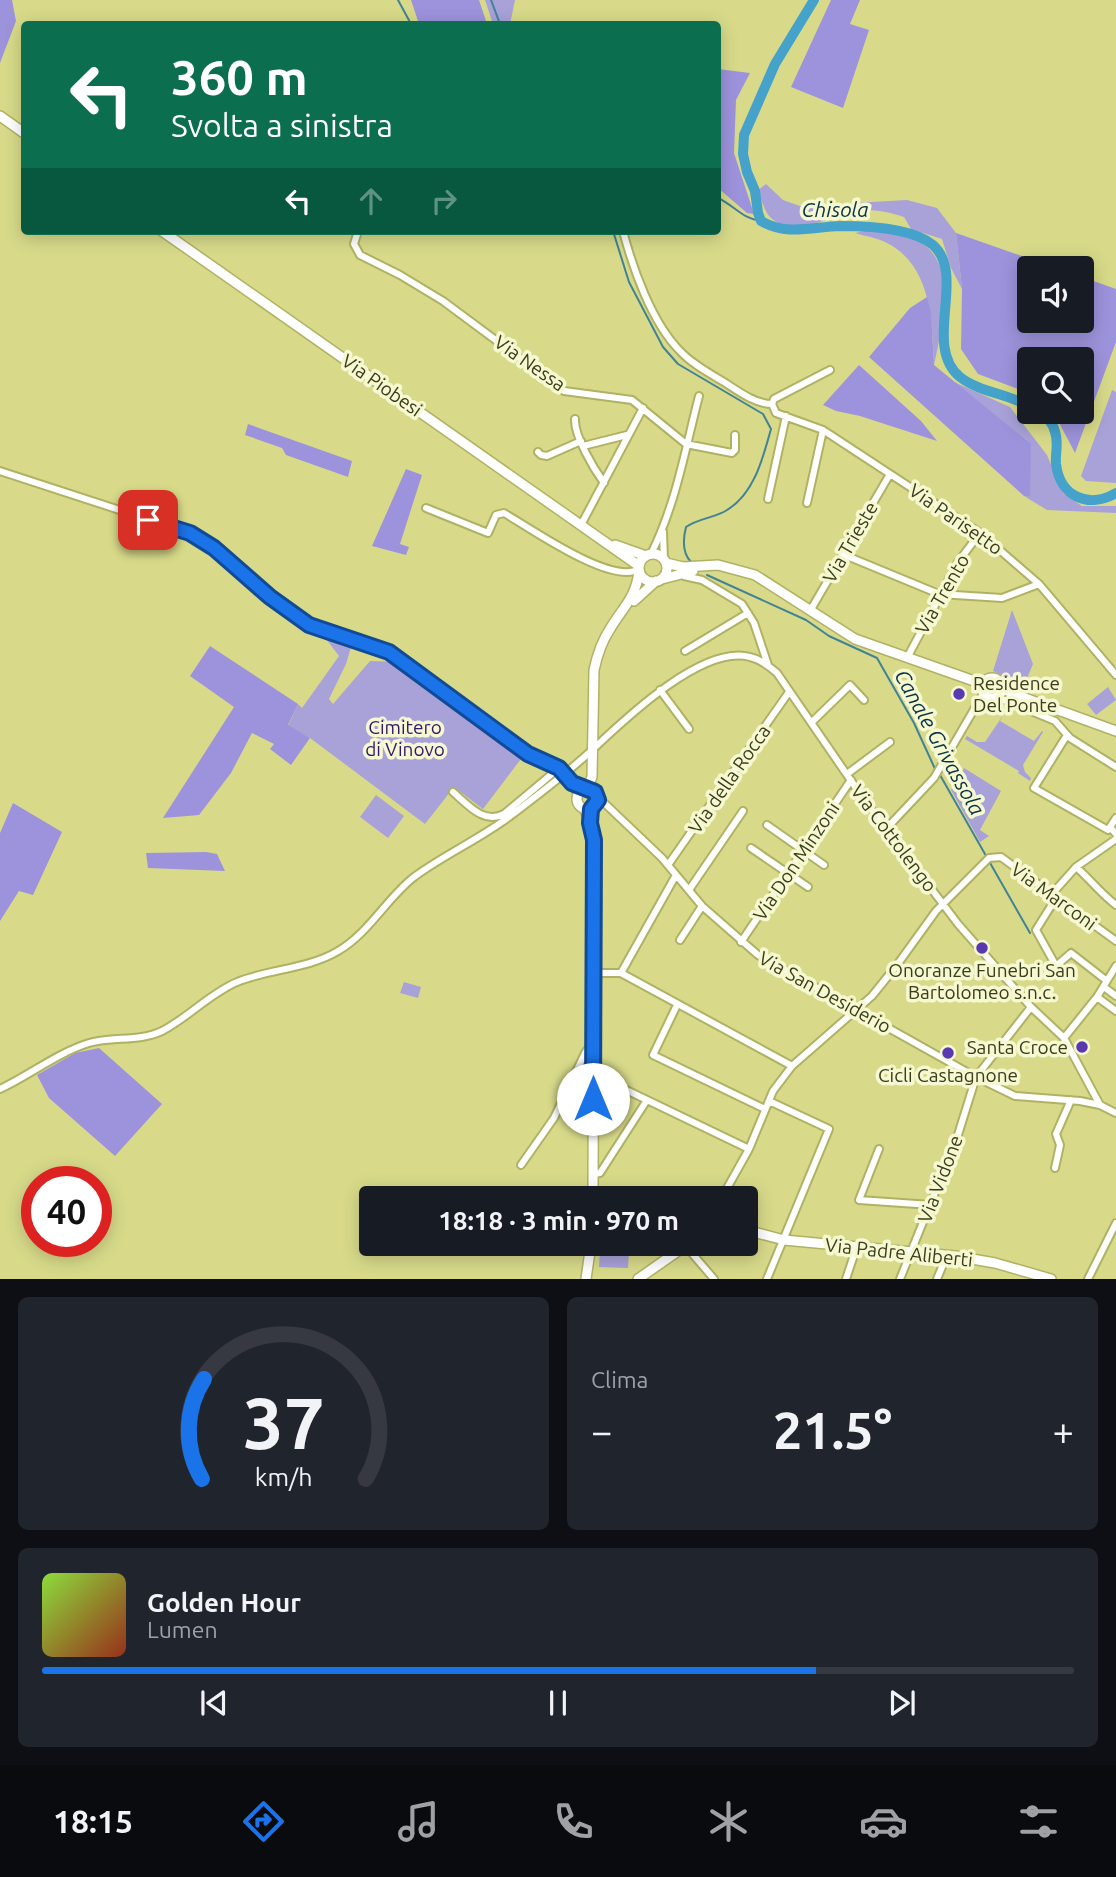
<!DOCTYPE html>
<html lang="it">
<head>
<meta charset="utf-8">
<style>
  :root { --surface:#171b24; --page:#20242c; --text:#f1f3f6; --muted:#9ea1a6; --line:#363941; --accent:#1a73e8 }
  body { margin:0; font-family:Ubuntu,sans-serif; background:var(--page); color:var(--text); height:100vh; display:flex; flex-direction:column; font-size:26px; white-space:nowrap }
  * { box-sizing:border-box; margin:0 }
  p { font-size:23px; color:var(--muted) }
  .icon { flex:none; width:38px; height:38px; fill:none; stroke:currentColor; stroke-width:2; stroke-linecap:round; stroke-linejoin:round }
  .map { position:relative; height:1279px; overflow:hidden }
  .sheet { display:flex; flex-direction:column; gap:18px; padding:18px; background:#0d0f14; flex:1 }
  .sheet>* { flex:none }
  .guide { position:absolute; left:21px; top:21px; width:700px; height:214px; border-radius:7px; box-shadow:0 4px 18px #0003; background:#0b6e4f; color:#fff; overflow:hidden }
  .fabs { position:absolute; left:1017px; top:256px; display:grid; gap:14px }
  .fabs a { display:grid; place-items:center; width:77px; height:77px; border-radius:7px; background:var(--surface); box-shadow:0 4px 18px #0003; font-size:35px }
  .speed { position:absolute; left:21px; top:1166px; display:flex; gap:14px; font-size:35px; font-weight:700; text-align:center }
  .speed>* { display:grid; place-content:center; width:91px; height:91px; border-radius:50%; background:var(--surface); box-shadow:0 4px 18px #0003; line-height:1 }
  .speed .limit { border:10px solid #d22; background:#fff; color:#111 }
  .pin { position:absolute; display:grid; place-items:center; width:60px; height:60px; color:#fff; margin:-30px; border-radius:14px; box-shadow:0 4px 10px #0006 }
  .me { position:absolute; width:77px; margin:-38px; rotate:0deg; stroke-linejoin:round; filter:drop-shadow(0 0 5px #0008) }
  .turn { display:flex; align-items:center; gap:24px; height:147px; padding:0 35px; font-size:32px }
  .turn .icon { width:91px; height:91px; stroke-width:2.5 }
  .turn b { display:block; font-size:49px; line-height:60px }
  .lanes { display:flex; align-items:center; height:66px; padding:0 35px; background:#0003; justify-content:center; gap:35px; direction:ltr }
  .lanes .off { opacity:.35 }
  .big { font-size:52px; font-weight:600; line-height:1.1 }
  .sheet .tile { flex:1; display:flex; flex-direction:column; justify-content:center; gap:10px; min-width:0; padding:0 24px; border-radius:10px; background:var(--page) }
  .sheet .dial { align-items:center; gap:0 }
  .dial svg { height:182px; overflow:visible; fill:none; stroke:var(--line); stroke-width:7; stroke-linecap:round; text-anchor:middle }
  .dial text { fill:var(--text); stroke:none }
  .song { display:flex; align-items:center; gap:21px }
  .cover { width:84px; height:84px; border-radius:10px; background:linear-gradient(135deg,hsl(90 70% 55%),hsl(10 70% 35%)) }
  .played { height:7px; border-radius:4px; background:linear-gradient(90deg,var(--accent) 75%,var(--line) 75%) }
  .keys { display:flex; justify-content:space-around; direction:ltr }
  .heat { display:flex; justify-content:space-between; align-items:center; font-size:38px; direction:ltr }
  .sheet .tiles { flex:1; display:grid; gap:18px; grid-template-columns:1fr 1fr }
  .tile:last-child { grid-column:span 2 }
  .trip { position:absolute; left:359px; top:1186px; width:399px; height:70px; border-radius:7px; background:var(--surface); box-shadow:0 4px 18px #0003; font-weight:600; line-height:70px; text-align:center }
  .tab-bar { display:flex; height:112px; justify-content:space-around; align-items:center; background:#090b0e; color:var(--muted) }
  .tab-bar .icon { width:49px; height:49px }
  .tab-bar .selected { color:var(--accent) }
  .tab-bar b { font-size:32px; color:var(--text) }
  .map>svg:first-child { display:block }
</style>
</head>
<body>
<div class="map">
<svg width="1116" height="1279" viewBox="0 0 1116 1279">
  <rect width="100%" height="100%" fill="#d8da8a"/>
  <path fill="#a8a2d9" d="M485,0H515L510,24H493Z
    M766,184L783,200L800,206L907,200L937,208L956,233L962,289L951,268L942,239L911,229L904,217C888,212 874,209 856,211C829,215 793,241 769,216C764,210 761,198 757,191Z
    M874,229C891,232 912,234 926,246C957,272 941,331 934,365C932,322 932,266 887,243C878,238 865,236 855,233Z
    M954,382L1010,407L1047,455L1063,493L1082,506H1116V513L1047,510L1024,496L1030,497Z
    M1112,390L1116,392V483L1086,481L1081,476Z
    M1012,610L1033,664L1023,688C1011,685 1004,675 993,671Z
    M323,635L352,644L346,664L329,699L333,704L370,661L401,662L524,755L483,809L454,787L425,824L310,738L288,726L298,704L302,708L339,656Z
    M1108,687L1116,700L1096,715L1087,704Z
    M1004,714L1000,721L1034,741L1042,731L1043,732L1023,765L1025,772L1031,778L1030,781L1018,773L1019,771L965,739L967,736L977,742H985Z
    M964,768L1001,791L980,830L989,836L980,842L951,790Z
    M376,795L404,816L388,838L360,817Z
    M404,982L421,987L418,998L400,993Z
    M600,1250L629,1252L628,1268L599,1267Z"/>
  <path fill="#9d93dc" d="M0,0H12L16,21L0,63Z
    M411,0H479L487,24H419Z
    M831,0H860L850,24L869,30L843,108L791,87Z
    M718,69L750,73L736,100L734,153L754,214L747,213L718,188Z
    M956,233L1056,268H1029V320H1082V277L1116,289V342L1075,453L1053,411H1082V359H1029V393L978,374L961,349L962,289Z
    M927,297L931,313L934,365L1031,444L1030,497L1024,496L869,357L910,308Z
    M859,365L921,421L937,441L860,416L836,411L823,405Z
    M248,424L352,461L348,477L286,455L282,448L245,435Z
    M406,469L422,475L400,544L409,547L406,555L372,546Z
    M210,646L298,704L288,725L310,738L291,765L270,749L274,744L252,733L231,773L199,815L163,818L234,707L190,676Z
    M13,803L62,832L33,895L19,891L0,921V833Z
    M206,852L217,854L225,871L148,868L146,853Z
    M99,1048L162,1104L115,1156L49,1098L37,1075L75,1053Z"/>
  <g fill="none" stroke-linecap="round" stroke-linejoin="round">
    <path stroke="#418396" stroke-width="2" d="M398,0L411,24
      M491,0L500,24
      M718,198C735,206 741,218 761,221
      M613,231L629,282L663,347L678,364L763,414L771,429C763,458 754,494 727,510C715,518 699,518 686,527C683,539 682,553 691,562
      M707,575L806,620L829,636L877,658L914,723L936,771
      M940,775L1030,933"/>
    <path stroke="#44a2cb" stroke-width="10" d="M814,0L775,64L744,135L743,154L747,172L755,191L758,213L761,221C787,236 812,227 840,226C866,226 913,228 933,245C967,275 922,346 960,377C979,392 1008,394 1029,406
      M1039,411C1046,417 1053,422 1055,432C1059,443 1055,453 1056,464C1060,497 1089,509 1116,493"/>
    <defs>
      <path id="street" d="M358,231L354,244L360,255L400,275L443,301L564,391L632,400L686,444L732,453L735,450V435
        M623,231C633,269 652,323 680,351C692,364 709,373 724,382C738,391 755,404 772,404
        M830,370L774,399L772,404L776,413L823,430L980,533L1039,584L1116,675
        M575,419C574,436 594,469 604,483
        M583,446L627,435
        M538,452L541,455L547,456L581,441
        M0,471L190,533L214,548L270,597L309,625L389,652L403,660L528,754L559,768L572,783L578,795
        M768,499L786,416
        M807,503L823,430
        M426,508L488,533L496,515L504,513C530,528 612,586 639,569
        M581,525L643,408
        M663,532L664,560
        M651,554C676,504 685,450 699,396
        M842,554L939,594L1002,598L1039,584
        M684,576L702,580L742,604L754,623L768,665
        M810,611L890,474
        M685,651L748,613
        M907,658L958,562L980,533
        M660,690L689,729
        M997,697L1055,721L1070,738L1116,767
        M812,722L850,685L864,700
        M1067,735L1034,788L1108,830L1110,827
        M847,774L890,742
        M453,792C467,804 484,825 504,814L559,768
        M598,797L662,858L702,906L758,955L976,1077L1015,1096L1080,1101L1100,1105L1116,1113
        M1116,818L1110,827L1116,834
        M767,825L824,865
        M886,829L934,778L983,694
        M751,848L808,887
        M668,865L789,692
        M1076,867C1090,879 1101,894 1116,905
        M689,890L743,811
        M1051,895L1076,867L1116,839
        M1056,898L1036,930L1056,966L1071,953L1107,981
        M680,940L702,906
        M741,942L851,780
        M593,973H621L792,1066
        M621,973L676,875
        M1104,987L1116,996
        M1097,997L1116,1011
        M677,1005L653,1055L765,1109
        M1064,1038L1097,997L1116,966
        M593,1074L749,1149
        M0,1089C30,1075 57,1053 89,1043C113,1036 139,1042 162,1031C189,1017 209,994 237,982C269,969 308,969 338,951C369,933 387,898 414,877C445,854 482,838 513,814C539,794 566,774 591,751C623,721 702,644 750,657C760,659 769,666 777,673L865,801L958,924L1031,1007L1064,1038L1100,1105
        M879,1149L859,1200L931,1205
        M521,1165L554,1118L585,1053L587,1050H593
        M1055,1168L1060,1145L1056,1134L1071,1100
        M594,1174L600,1173L647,1100
        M721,1199L749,1149L773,1091L792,1066L872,996L897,965L936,911L989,858L1001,857L1116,941
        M684,1244L714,1279
        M767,1279L829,1129L769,1101
        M846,1279L857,1246
        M900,1279L957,1138L976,1077L1031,1007
        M937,1279L947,1255
        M1088,1279L1116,1223"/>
      <path id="secondary" d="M0,116L24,133
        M162,231L639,566
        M615,545L646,556
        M639 568a14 14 0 1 1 28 0a14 14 0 1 1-28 0Z
        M666,563L683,567L718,565L755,575L855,639L977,682L985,681
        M662,579L693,571
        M634,601L656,581
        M982 688a10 10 0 1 1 20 0a10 10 0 1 1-20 0Z
        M1002,687L1011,693L1116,731
        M577 799a10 10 0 1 1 20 0a10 10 0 1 1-20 0Z
        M587,789L592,777L594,670C597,656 602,641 610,629C623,607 636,598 639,571
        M585,809L594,840L593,1199
        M746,1230L784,1240L955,1256L995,1263L1051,1279
        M586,1279L591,1244
        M638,1279L688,1244"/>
    </defs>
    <use href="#street" stroke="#b0b263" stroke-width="10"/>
    <use href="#secondary" stroke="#b0b263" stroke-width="12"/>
    <use href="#street" stroke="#fff" stroke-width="6"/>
    <use href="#secondary" stroke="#fff" stroke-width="9"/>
  </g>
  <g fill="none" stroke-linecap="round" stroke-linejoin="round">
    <defs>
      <path id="route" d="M148,520L190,533L214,548L270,597L309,625L389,652L528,754L559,768L572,783L595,792L598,800L591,809L590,823L594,840L593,1099"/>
    </defs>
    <use href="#route" stroke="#114b97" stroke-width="18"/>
    <use href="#route" stroke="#1a73e8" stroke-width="12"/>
  </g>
  <g fill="#5938b0" stroke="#f6f8d1" stroke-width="2.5">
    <circle cx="959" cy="694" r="7"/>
    <circle cx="982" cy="948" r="7"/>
    <circle cx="1082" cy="1047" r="7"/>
    <circle cx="948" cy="1053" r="7"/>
  </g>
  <g text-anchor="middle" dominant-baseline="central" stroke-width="7" stroke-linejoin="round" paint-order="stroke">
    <g font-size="19" fill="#3b3c1a" stroke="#f6f8d1">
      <text transform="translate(530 363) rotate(35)">Via Nessa</text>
      <text transform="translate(382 385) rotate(35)">Via Piobesi</text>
      <text transform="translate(956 519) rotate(35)">Via Parisetto</text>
      <text transform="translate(850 542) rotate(-60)">Via Trieste</text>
      <text transform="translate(942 594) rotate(-60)">Via Trento</text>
      <text transform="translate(729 779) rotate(-55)">Via della Rocca</text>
      <text transform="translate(894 838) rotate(53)">Via Cottolengo</text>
      <text transform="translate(796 861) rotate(-56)">Via Don Minzoni</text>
      <text transform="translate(1054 896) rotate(36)">Via Marconi</text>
      <text transform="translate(825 992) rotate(29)">Via San Desiderio</text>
      <text transform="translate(940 1179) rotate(-69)">Via Vidone</text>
      <text transform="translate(899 1252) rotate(6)">Via Padre Aliberti</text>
    </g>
    <g font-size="19" fill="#3b3c1a" stroke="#f6f8d1">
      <text x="973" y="683" text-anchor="start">Residence<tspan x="973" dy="22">Del Ponte</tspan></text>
      <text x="982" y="970">Onoranze Funebri San<tspan x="982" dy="22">Bartolomeo s.n.c.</tspan></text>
      <text x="1068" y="1047" text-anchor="end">Santa Croce</text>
      <text x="948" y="1075">Cicli Castagnone</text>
    </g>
    <g font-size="19" fill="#32186d" stroke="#f6f8d1">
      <text x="405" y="727">Cimitero<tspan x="405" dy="22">di Vinovo</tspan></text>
    </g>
    <g font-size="21" font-style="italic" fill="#083344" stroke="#f6f8d1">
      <text x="835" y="209">Chisola</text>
      <text transform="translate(940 742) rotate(61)">Canale Grivassola</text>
    </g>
  </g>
</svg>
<div class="fabs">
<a><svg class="icon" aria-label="sound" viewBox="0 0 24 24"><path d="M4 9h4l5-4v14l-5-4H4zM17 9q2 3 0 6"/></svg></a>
<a><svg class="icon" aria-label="search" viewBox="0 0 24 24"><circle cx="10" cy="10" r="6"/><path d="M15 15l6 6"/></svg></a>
</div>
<div class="speed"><div class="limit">40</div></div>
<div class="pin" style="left:148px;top:520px;background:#d93025"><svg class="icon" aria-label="arrive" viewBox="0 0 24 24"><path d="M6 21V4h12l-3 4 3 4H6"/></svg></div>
<svg class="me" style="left:593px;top:1099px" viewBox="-20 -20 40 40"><circle r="19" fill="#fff"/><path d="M0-13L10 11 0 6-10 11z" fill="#1a73e8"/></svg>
<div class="trip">18:18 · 3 min · 970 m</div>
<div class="guide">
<div class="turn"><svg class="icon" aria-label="left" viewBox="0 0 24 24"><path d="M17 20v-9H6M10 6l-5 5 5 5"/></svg><div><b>360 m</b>Svolta a sinistra</div></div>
<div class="lanes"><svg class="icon" aria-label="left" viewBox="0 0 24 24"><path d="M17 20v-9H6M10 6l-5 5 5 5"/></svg><svg class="icon off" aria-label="ahead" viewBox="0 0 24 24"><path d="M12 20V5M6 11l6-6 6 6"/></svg><svg class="icon off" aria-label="right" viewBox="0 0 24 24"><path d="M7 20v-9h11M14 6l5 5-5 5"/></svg></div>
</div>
</div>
<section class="sheet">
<div class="tiles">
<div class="tile dial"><svg viewBox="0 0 100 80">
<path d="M14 69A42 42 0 1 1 86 69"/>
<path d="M14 69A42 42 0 0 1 15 25" stroke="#1a73e8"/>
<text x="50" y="56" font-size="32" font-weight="700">37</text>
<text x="50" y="72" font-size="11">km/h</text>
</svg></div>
<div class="tile"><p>Clima</p>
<div class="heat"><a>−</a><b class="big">21.5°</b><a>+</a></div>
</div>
<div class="tile">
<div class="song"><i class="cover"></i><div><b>Golden Hour</b><p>Lumen</p></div></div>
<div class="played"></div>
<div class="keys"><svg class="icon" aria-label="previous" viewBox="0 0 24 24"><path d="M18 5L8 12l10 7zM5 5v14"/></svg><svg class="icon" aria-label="pause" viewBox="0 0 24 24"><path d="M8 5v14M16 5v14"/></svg><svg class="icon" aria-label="next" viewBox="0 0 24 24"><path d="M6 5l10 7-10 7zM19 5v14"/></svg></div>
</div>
</div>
</section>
<nav class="tab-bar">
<b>18:15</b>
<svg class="icon selected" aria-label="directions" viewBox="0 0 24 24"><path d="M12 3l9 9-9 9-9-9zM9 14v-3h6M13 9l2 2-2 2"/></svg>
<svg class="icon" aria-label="music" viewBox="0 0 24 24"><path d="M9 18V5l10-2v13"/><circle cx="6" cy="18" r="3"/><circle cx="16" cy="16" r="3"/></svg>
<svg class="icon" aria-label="phone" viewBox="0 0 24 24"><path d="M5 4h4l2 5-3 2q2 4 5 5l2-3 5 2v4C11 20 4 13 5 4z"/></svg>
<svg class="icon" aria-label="climate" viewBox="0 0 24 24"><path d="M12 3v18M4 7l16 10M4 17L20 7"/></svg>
<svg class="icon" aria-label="car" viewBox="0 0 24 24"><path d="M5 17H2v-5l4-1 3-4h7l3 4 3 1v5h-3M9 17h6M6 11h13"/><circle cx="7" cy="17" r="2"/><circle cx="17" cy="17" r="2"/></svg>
<svg class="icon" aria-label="filters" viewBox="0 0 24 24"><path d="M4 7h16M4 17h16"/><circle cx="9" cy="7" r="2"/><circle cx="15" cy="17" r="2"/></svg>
</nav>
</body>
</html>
